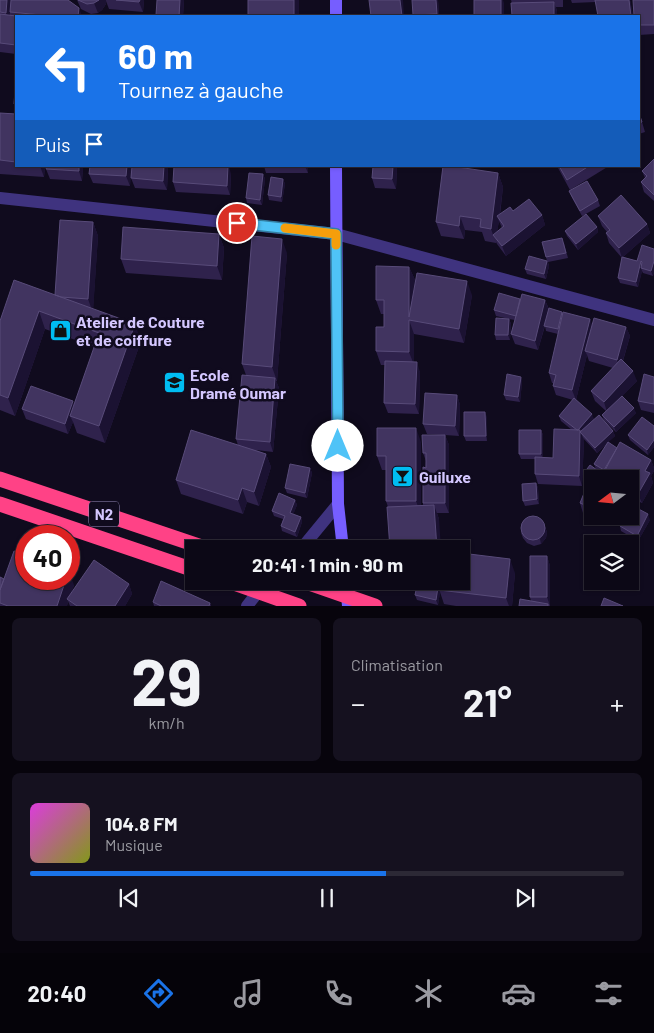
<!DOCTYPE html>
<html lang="fr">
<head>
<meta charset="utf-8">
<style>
  :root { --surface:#0c0816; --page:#15111f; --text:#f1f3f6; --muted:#9a9aa1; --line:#2c2935; --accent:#1a73e8 }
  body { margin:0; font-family:Barlow,sans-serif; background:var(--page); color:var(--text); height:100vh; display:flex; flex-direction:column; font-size:19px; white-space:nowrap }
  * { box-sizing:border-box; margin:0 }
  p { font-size:16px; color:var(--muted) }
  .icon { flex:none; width:28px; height:28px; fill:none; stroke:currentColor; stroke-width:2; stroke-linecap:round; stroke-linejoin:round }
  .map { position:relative; height:606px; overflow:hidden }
  .side { display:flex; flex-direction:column; gap:12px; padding:12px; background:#07040c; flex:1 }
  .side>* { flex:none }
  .top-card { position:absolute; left:15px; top:15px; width:625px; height:152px; border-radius:0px; box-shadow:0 1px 4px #0004,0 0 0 1px var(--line); background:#1a73e8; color:#fff; overflow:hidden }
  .needle { width:32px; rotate:254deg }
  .fabs { position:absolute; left:584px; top:470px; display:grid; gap:10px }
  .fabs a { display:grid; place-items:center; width:55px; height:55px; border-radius:0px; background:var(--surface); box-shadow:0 1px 4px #0004,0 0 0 1px var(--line); font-size:25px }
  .speed { position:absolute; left:15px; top:525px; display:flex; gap:10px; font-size:25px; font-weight:700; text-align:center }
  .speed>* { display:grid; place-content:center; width:65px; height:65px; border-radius:50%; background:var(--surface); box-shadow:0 1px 4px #0004,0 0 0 1px var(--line); line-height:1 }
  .speed .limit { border:8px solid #d22; background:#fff; color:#111 }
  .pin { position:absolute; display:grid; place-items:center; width:42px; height:42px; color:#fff; margin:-21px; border:2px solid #fff; border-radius:50%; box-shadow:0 1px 5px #0007 }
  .me { position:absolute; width:55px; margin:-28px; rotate:0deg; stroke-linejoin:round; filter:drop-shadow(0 0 4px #0008) }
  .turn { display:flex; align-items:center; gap:18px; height:105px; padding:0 20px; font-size:22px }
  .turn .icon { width:65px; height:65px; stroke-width:2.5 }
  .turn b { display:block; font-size:35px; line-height:42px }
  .then { display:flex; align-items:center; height:48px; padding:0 20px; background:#0003; gap:10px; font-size:19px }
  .big { font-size:38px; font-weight:700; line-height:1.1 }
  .side .tile { flex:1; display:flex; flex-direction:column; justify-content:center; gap:8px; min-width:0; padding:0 18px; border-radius:8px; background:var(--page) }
  .side .dial { align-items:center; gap:0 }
  .dial b { font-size:65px; line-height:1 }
  .song { display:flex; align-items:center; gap:15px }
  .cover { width:60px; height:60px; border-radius:8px; background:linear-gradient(135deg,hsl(300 70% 55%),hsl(70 70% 35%)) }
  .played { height:5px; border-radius:2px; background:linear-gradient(90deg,var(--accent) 60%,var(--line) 60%) }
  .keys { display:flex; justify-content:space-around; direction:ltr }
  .heat { display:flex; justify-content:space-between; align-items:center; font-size:28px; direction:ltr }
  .side .tiles { flex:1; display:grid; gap:12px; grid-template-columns:1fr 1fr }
  .tile:last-child { grid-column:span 2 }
  .trip { position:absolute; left:185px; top:540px; width:285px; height:50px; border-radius:0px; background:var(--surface); box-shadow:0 1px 4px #0004,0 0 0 1px var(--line); font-weight:700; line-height:50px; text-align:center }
  .menu { display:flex; height:80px; justify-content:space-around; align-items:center; background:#050309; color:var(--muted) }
  .menu .icon { width:35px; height:35px }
  .menu .on { color:var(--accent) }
  .menu b { font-size:22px; color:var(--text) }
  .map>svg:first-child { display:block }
</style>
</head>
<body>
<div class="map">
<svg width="654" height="606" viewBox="0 0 654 606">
  <rect width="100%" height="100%" fill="#100b1e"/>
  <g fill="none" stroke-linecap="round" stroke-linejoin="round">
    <path stroke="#3f337f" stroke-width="12" d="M0,198L336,234L654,320
      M301,549L338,504
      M247,606L258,592L270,581"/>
    <path stroke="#765eff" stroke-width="12" d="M336,16V0
      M336,166L338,504L343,549
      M346,581L348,606"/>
    <path stroke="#ff4286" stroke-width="15" d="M0,479L208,549
      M0,504L194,570
      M228,581L299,606
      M303,581L375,606"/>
  </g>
  <path fill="#2f224c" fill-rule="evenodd" d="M0,0L82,16H16V54L0,52Z
    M77,0H144L143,12L109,9L106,1V4L102,10L98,13L91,14L81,9Z
    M157,0H184L183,16H157Z
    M438,0L439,16H413V15Z
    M511,0H563V7H556L557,12V16H512V3Z
    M571,0H630L633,16L596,2L572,3Z
    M654,0V34L639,35V16Z
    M639,112L645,132L639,134Z
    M0,113L16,114V166H45L44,177L0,174Z
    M654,159V201L644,192L641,182L645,178L642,171Z
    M83,166L82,181L50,179L46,169Z
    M131,166L130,186L93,183L89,174Z
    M132,166H168L167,190L135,188L131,178Z
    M264,166H308V173H266Z
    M397,166L396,189L375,188L372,178Z
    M557,166H609L570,190Z
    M498,173L503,187L500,215L513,211L542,215L545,225L506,256L497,244L496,242V243L485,241L482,232L465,230L464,239L441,236L436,222ZM499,221L502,228L497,231Z
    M231,174L230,195L176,192L173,182Z
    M263,174L265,179L262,205L247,203L246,198Z
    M283,179L285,184L282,202L269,200L268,195Z
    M569,191L598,200L600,206L582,216L571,196Z
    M598,216L647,224L650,233L623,257L637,261L654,249V272L653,276L643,273L642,271L638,287L620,283L618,278L622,258L609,243L606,233L607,232L602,226Z
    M93,222L98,236L93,309L141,341L105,443L77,433L73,422L68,434L26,419L22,409L74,405L95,347L45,329L15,416L0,410V321L55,295Z
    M597,227L598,232L578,250L567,236L565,231Z
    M219,234L224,248L222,280L126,273L121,259Z
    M564,243L568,258L548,262L549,266L546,279L527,274L525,269L547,261L546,257Z
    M287,253L277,381H276L279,388L273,452L256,450L266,454L271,467L259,506L247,502L243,514L181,494L176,480L238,445L236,439L246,375L242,364Z
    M409,267L415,280V288L472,295L464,343L414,334V362L420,372L419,414L388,413L384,403L385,365H381L376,351L384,327V314H381L376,300Z
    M520,299L545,300L549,309L563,313L590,319L592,326L626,327L630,336L623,361L637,381L622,396L636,413L616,432L604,420L602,415L606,411L595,401L591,391L613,368L589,361L587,355L576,400L594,419L592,421L613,431L615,436L608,442L617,448L651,460L654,468V471L651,476L653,483L642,503L630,497V479H592V516H620L616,526L583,513L580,503L592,483L586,478L584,473L603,474V473L596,469L594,464L607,444L597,453L583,438L584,440L582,486L538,484L535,474V459H521L519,454L541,430L543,435V457L553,458L572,430L561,421L559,416L573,400L556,395L553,386L554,383H552L549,373L558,334L546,331L545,326L538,350L515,344L511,334L515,320L509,319L511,324L510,340H496L495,335L509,319L496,316L494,310Z
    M521,377L522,382L520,402L506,400L504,395Z
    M654,377V413L641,410L638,401Z
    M457,395L460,405L459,436L445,435L449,445V513H437L439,519L388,507L386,501V470H382L377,456L421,442V506L423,505V503L426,461L423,453L444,435L427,434L423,424Z
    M487,417V441H466L464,436Z
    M654,426V447L648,455L630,440L628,435Z
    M310,468L312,473L307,498L287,493L285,488Z
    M536,483L538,488L539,504L525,506L523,501Z
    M295,500L297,505L293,514L301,517L302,522L297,537L282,531L281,526L283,519L274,516L272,511Z
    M650,520L638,541L621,531L620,526Z
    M545,527L547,532L546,538L541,544L534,546L527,543L523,538L521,533Z
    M547,556L550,566V606H519L531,601L530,597Z
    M515,573L512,606H456L444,604L440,592L438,605L417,600L415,595Z
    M0,577L4,579L74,585L71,593L129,584L132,594L125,606H70L68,601L67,606H0Z
    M153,602L210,603L211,606H154Z"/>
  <path fill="#1b1232" d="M7,0H11L10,12L9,22L6,13Z
    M99,0H106V4L102,10L98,13L94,3Z
    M140,0H144L143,12L139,2Z
    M180,0H184L183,16H180Z
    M294,0H299V16H294Z
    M400,0H403L404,16H402Z
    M436,0H438L439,16H438L437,14Z
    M501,0H503L504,3V16H501Z
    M629,0H630L631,4L633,16H631Z
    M554,2L557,12V16H554Z
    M79,8L82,16H78Z
    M40,166H45L44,177Z
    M79,166H83L82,181L79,171Z
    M127,166H131L130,186L126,176Z
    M164,166L168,167L167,190L163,181Z
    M228,166H229L231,174L230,195L227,186Z
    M305,166H308V173Z
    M393,166H397L396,189L392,179Z
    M498,173L503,187L499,219L497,216L499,221L496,238L493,235L496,243L491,229Z
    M263,174L265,179L262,205L260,200Z
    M283,179L285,184L282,202L281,197Z
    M542,215L545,225L506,256L502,246Z
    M460,216L465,230L464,239L459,226Z
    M93,222L98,236L93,313L88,299Z
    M647,224L650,233L622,258L619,248Z
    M597,227L598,232L578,250L576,244Z
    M219,234L224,248L222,280L217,266Z
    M282,239L287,253L277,381L272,367Z
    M547,261L549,266L546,279L544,274Z
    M641,261L643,266L641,268L642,271L638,287L636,282Z
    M654,261V272L653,276L651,271Z
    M409,267L415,280V321L409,317Z
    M467,281L472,295L464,343L459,329Z
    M545,300L549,310L538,350L535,341Z
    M39,311L45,329L15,416L8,398Z
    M509,319L511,324L510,340L508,335Z
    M590,319L593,328L585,351L587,355L576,400L572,390Z
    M409,320L414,334V365L409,352Z
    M135,324L141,341L105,443L99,426Z
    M626,327L630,336L620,370L617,360Z
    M417,362L420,372L419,414L415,404Z
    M633,371L637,381L607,412L604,402Z
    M521,377L522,382L520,402L518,397Z
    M275,378L279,388L273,452L270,442Z
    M457,395L460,405L459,436L455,426Z
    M73,401L76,411L70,416L73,422L68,434L65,424Z
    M634,408L636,413L616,432L614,427Z
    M485,412L487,417V441L486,436Z
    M592,414L594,419L582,433H581L584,440L582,486L579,476L578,431Z
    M416,428L421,442V515L416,501Z
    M541,430L543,435V459L541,454Z
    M613,431L615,436L597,453L595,448Z
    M445,435L449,445V513L445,503Z
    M654,440V447L648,455L647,450Z
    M266,454L271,467L259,506L254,492Z
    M651,460L654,468V471L651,476L653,483L642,503L638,494L645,471Z
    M310,468L312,473L307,498L305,493Z
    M536,483L538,488L539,504L537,499Z
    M242,488L247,502L243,514L238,500Z
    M295,500L297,505L292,518L290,513Z
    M434,505L439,519L441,549H437Z
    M648,514L650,520L638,541L637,536Z
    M613,516H620L616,526L613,517Z
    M301,517L302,522L297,537L295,532Z
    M545,527L547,532L546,538L541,544L540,539Z
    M547,556L550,566V606L547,597Z
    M510,559L515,573L512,606H509L506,598Z
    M69,571L74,585L69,600L67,599L68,601L67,606H57L66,579H69Z
    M439,581H442L439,590L440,592L438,605L436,600Z
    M129,584L132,594L125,606H115Z"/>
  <path fill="#413460" stroke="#584b79" d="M0,0H7L6,13L0,12Z
    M11,0H68L79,8L78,16H52L10,12Z
    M78,0H99L94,3L87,4Z
    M116,0H140L139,2Z
    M157,0H180L179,16L156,15Z
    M248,0H294V16H248Z
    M369,0H400L402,16H371Z
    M412,0H436L437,14L413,15Z
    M474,0H501V16H474Z
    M595,0H629L631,16H598Z
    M633,0H654V25H639V16H634Z
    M554,2V16H512L511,3Z
    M0,14L16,16V45L0,43Z
    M16,76V105L14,104Z
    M0,113L16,114V162L0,160Z
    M639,113L642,122L639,123Z
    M654,159V195L641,182L647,176L642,171Z
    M47,166H79V171L46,169Z
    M90,166H127L126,176L89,174Z
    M132,166H164L163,181L131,178Z
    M174,166H228L227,186L173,182Z
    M373,166H393L392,179L372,178Z
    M443,166H451L498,173L491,229L480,227L481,219L460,216L459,226L436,222Z
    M559,166H589L567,180Z
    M249,173L263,174L260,200L246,198Z
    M271,177L283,179L281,197L268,195Z
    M587,181L598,200L580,211L569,191Z
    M621,195L647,224L619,248L606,233L610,230L598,216Z
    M529,199L542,215L502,246L493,235L504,226L497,216L510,207L513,211Z
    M586,214L597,227L576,244L565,231Z
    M60,220L93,222L88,299L61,297L55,295Z
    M123,227L219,234L217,266L121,259Z
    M252,236L282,239L272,367L242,364Z
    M562,238L566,253L546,257L542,242Z
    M642,245L654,249V261L651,271L641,268L642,262L641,261L636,282L618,278L622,257L637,261Z
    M529,256L547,261L544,274L525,269Z
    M376,266L409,267V317L417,273L467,281L459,329L409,320V352L376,351V327H384V300H376Z
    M14,280L135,324L99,426L70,416L99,333L39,311L8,398L0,395V321Z
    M499,293L520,299L516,316L494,310Z
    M522,294L545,300L535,341L511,334Z
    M549,308L562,312L558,329L544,326Z
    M563,312L590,319L572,390L553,386L556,375L549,373Z
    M496,318L509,319L508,335H495Z
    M594,318L626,327L617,360L585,351Z
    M621,359L633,371L604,402L591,391Z
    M385,361L417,362L415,404L384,403Z
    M507,374L521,377L518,397L504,395Z
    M644,374L654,377V404L638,401Z
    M242,375L275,378L270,442L236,439Z
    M31,386L73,401L65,424L22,409Z
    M425,393L457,395L455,426L423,424Z
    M622,396L634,408L614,427L602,415Z
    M574,398L592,414L578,430H577L559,416Z
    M464,412H485L486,436H464Z
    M599,415L613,431L595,448L580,432Z
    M642,417L654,426V440L647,450L628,435Z
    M377,428H416V501H386V456H377Z
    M554,429L580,430L579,476L535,474V457L553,458Z
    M191,430L266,454L254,492L242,488L238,500L176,480Z
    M519,430H541V454H519Z
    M422,435H445V503H423V467L426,468V453H423Z
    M608,442L617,448L604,470L594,464Z
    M620,442L651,460L645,471L650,473L638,494L630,489V479H612L603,474Z
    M290,464L310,468L305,493L285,488Z
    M590,465L604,475L601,479H592L584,473Z
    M589,481L592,483V508L580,503Z
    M536,483L537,499L523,501L522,484Z
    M279,493L295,500L290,513L301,517L295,532L281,526L285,516L272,511Z
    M434,505L437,549H390L387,507Z
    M631,505L648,514L637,536L620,526L625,516H630V507Z
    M521 528a12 12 0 1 1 24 0a12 12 0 1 1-24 0Z
    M14,551L26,556V579H66L57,606H8L0,603V590Z
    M461,553L510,559L506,598L439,590L440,581H461Z
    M530,556H547V597H530Z
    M94,560L129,584L115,606H77L67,599Z
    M0,577L4,579L0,590Z
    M161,581L210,603L209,606H161L153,602Z
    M418,581H439L436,600L415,595Z
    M604,598L623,606H601Z
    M520,599L548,604V606H519Z"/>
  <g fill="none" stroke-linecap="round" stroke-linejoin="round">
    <defs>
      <path id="route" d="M237,223L336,234L338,446"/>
    </defs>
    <use href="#route" stroke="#337fa1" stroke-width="12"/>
    <use href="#route" stroke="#4fc3f7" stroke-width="9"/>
    <path stroke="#f59e0b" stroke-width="9" d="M285,228L336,234V245"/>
  </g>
  <defs>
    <symbol id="shop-square" viewBox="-11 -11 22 22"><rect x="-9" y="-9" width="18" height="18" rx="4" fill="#00bdf2" stroke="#100b1e"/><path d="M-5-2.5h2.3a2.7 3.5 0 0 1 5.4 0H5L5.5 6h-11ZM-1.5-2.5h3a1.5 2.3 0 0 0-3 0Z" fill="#111"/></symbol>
    <symbol id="school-square" viewBox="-11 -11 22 22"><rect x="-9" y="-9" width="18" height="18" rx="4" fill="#00bdf2" stroke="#100b1e"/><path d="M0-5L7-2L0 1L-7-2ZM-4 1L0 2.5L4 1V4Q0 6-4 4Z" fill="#111"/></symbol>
    <symbol id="bar-square" viewBox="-11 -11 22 22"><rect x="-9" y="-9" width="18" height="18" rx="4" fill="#00bdf2" stroke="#100b1e"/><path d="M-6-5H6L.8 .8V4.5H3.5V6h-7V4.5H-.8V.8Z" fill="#111"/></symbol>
  </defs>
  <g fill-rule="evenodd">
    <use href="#shop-square" x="48" y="318" width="25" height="25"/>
    <use href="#school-square" x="162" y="370" width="25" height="25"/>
    <use href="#bar-square" x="390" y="464" width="25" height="25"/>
  </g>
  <g text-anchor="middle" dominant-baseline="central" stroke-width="5" stroke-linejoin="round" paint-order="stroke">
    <rect fill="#100b1e" stroke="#998fbc" stroke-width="1" x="89" y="501.5" width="30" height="25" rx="4"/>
    <g font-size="15" font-weight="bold" fill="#d4c7ff">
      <text x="104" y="514">N2</text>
    </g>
    <g font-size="16" font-weight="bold" fill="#d4c7ff" stroke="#100b1e" text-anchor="start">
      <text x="76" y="321">Atelier de Couture<tspan x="76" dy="18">et de coiffure</tspan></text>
      <text x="190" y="374">Ecole<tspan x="190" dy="18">Dramé Oumar</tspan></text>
      <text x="419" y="476">Guiluxe</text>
    </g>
  </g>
</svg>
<div class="fabs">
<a><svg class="needle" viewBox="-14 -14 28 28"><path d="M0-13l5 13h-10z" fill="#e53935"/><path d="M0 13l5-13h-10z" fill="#9a9aa1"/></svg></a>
<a><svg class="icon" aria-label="layers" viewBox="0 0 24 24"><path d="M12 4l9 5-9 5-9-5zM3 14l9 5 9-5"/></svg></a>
</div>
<div class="speed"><div class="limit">40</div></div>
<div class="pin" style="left:237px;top:223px;background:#d93025"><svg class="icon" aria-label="arrive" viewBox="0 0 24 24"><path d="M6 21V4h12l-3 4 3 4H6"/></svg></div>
<svg class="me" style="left:338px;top:446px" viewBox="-20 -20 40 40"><circle r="19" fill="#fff"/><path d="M0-13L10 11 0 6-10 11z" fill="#4fc3f7"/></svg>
<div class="trip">20:41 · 1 min · 90 m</div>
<div class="top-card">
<div class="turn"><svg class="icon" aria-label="left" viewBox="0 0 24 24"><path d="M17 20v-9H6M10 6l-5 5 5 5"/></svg><div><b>60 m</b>Tournez à gauche</div></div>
<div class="then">Puis<svg class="icon" aria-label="arrive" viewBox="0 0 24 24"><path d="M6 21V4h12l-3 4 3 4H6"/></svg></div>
</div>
</div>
<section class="side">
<div class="tiles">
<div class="tile dial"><b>29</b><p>km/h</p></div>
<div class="tile"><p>Climatisation</p>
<div class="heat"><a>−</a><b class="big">21°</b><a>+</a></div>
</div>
<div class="tile">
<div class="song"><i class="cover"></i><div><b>104.8 FM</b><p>Musique</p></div></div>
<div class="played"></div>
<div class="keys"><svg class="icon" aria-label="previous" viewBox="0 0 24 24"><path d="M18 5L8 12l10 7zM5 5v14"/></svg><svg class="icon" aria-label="pause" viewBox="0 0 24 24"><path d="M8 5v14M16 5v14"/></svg><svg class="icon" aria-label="next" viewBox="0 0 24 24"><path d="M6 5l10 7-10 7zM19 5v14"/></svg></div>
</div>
</div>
</section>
<nav class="menu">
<b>20:40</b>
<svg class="icon on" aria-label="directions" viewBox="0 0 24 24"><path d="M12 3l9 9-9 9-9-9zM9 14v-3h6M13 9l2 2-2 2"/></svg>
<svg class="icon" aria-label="music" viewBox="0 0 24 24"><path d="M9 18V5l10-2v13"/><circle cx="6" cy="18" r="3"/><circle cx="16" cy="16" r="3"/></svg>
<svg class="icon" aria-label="phone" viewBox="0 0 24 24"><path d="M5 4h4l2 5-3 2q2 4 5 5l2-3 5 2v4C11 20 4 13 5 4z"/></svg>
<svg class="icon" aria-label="climate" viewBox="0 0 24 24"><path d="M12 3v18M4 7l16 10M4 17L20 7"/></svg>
<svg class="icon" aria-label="car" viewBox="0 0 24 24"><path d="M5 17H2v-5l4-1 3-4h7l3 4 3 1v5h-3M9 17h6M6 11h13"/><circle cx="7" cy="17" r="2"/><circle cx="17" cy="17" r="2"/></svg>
<svg class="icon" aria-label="filters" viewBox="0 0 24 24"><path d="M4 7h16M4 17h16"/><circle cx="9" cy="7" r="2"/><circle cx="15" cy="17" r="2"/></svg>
</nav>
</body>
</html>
